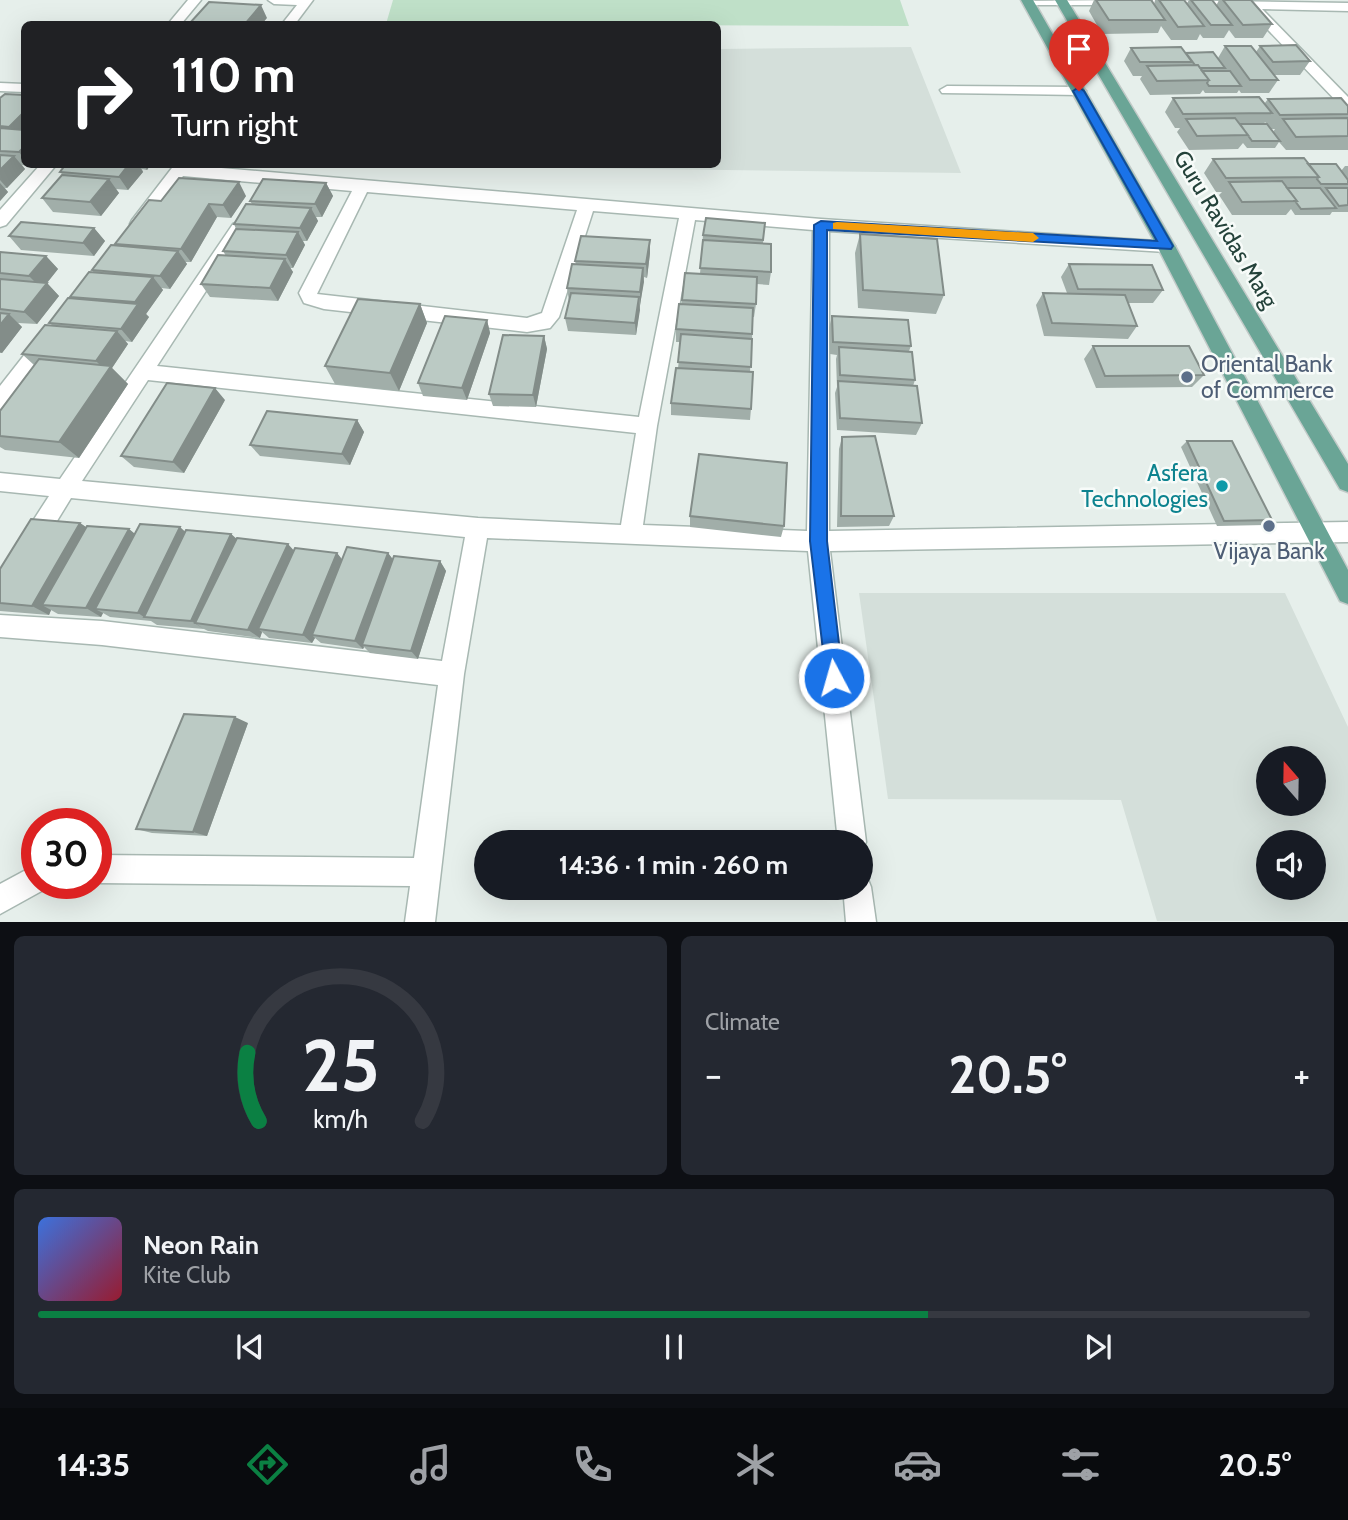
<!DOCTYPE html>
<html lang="en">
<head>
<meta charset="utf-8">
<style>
  :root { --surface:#171b24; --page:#242831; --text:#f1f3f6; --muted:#9ea1a6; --line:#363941; --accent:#0b8043 }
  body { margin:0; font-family:Cabin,sans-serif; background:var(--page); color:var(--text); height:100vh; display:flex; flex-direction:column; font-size:26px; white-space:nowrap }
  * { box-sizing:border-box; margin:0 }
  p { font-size:23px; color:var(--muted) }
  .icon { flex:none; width:38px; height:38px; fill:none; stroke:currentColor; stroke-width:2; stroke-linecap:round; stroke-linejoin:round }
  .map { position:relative; height:922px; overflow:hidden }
  .sheet { display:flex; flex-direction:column; gap:14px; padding:14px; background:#0d0f14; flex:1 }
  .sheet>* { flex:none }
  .hud { position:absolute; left:21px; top:21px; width:700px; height:147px; border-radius:10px; box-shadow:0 7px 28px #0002; background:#202124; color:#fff; overflow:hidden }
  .needle { width:46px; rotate:340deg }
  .buttons { position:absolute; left:1256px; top:746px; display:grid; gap:14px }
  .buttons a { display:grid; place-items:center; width:70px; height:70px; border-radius:50%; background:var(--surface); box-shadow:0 7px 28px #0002; font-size:35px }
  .speed { position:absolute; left:21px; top:808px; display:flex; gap:14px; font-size:35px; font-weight:700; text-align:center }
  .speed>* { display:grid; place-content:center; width:91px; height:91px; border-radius:50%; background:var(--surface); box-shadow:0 7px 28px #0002; line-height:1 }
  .speed .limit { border:10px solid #d22; background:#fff; color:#111 }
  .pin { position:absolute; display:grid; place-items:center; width:60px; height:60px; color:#fff; margin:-72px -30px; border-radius:50% 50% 50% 0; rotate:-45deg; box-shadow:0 0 7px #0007 }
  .pin .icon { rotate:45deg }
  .me { position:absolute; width:77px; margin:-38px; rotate:354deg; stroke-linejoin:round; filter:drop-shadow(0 0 5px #0008) }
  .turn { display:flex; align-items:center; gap:24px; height:147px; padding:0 35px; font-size:32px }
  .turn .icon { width:91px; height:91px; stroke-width:2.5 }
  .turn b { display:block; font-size:49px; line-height:60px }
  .big { font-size:52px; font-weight:800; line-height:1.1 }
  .sheet .widget { flex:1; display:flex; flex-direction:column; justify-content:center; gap:10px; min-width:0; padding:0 24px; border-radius:10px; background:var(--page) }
  .sheet .dial { align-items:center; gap:0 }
  .dial svg { height:182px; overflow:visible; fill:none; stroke:var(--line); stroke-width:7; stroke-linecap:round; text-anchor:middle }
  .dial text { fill:var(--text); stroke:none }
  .song { display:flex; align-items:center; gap:21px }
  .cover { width:84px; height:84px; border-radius:10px; background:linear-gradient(135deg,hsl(220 70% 55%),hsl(350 70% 35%)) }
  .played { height:7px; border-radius:4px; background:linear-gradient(90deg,var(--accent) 70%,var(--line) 70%) }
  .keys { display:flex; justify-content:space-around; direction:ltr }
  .heat { display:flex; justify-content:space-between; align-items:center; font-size:38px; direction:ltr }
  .sheet .tiles { flex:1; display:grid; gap:14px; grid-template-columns:1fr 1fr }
  .widget:last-child { grid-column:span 2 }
  .trip { position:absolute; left:474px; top:830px; width:399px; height:70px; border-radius:35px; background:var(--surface); box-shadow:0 7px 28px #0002; font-weight:800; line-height:70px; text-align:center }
  .dock { display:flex; height:112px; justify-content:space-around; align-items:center; background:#090b0e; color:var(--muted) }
  .dock .icon { width:49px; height:49px }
  .dock .active { color:var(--accent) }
  .dock b { font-size:32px; color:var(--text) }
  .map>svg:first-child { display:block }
</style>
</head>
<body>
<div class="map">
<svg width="1348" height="922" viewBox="0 0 1348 922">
  <rect width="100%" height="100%" fill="#e6efeb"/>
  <path fill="#d4dfda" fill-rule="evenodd" d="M911,47L961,173L338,165L718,164V49Z
    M859,593H1285L1348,727V921H1157L1121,800L888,799ZM1269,758H1314V803H1269ZM1269,842H1314V887H1269Z"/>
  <path fill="#bfe0c8" d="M393,0H900L909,26L386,24Z"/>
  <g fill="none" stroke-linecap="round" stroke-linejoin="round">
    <defs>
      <path id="minor" d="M188,0H201L181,24H168Z
        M268,0H313L295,24H282L297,5L274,4Z
        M1128,0L1122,5H1028L1022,1Z
        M1153,0L1348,3V11L1262,9L1348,97V109L1343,108L1247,8L1158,6L1154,5Z
        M0,83L24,84V92L0,91Z
        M947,86L1079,87L1086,91L1079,95L942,93L940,90Z
        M41,164H57L6,225L0,227V210Z
        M175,164L821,219L1172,242L1175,246L1172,250L1166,252L829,231V531L1348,522V542L830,551L866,842L861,852V842H838L808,551L487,538L464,674L435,922H405L410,886L96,883V855L414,858L438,685L102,645L0,637V615L102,621L442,661L465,537L71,498L8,601L0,604V572L49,496L0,491V473L60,479L233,224L239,222L247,228L157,366L639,417L679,218L593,211L559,317L550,328L527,332L324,309L304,303L299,293L352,191L183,176L144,228H132L130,224L132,220ZM367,192L577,210L542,313L527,318L317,294ZM695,220L813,230L807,531L643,525L657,426ZM148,380L636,433L621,525L478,518L82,481Z
        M47,333L54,335L56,340L54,345L7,407L0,409V386L40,335Z
        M37,864V884H49L47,888L0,914V884Z
        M861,874L867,877L871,887L876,922H846L843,887H861Z"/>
      <path id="major" d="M1021,0H1033L1175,246L1348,570V604L1340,601L1157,246Z
        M1055,0H1067L1348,464V492L1340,489Z"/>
    </defs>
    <use href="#minor" stroke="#a8b8b2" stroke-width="3"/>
    <use href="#major" stroke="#c2cac8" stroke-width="3"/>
    <use href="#minor" fill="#fff" fill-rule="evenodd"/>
    <use href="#major" fill="#6aa596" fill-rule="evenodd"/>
  </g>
  <path fill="#a1aea9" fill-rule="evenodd" d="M1094,0H1151L1154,4L1155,0H1184L1187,3L1189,0H1212L1216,6L1219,0H1251L1272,24L1263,38H1235L1229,30L1224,38H1203L1200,34L1197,40H1171L1161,26L1158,33L1102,34L1089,11Z
    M1225,46L1256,52L1260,46L1310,61L1300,75H1274L1278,80L1269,93H1241L1239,90L1237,93H1205L1203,90L1200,94L1150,95L1140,79L1142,76H1133L1124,61L1131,48L1186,53L1218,58Z
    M24,95V164H32L30,166L22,165L25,169L7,188H5L8,192L0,201V98Z
    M1173,98L1264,104L1268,99L1348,106V150H1286L1279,142L1275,148H1247L1243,143L1238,149L1189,150L1177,132L1180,128H1175L1165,112ZM1265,122L1271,129H1275L1273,132L1264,124Z
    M1213,159L1308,164L1341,171L1345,166H1348V212H1332L1330,215H1295L1291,209L1286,215H1232L1219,195L1222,192H1216L1204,173Z
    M66,164H151L147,170L142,169L143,172L128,190L116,189L119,193L101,216L53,212L42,198L63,175L60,172Z
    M326,183L333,196L322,217H316L318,221L307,241H303L305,245L293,268H290L293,272L278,301L210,297L201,284L226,256L223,251L236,229L234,224L252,204L250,201Z
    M246,196L231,218L217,217L191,262H185L187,264L170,289L161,288L163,290L146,314L149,317L132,342L125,341L128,344L112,368L128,384L79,458L5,450L0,447V411L34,365L22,354L52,325L49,323L72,298L70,297L94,273L92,270L117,246L115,244L161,201Z
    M765,223L763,243L771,272L769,285L757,284L756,304L754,317H753L752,339L750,372L751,409L750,420L671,415V403L678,368L681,342H676V329L682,300L700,274L703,235Z
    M94,228L105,241L94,256L21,250L9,236Z
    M860,234L944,295L936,314L858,308L855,253Z
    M650,240V253L647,278L644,277L636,335L568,331L565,318L569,301L567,288L576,265L575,261Z
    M0,252L46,256L58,269L47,283L59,296L37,324L18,323L22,327L2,353H0Z
    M1069,264L1163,290L1153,303H1128L1137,326L1128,339L1044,336L1036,305L1043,293H1067L1061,277Z
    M420,304L427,323L399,391L335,384L325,366Z
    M832,316L911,346L909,351L915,380L913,386L922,423L916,435L837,430L835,393L837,387L836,359L837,355L830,354L829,328Z
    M487,320L490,333L467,400L423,396L418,383Z
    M544,336L547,349L536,407L493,406L489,394Z
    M1093,346L1204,375L1192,387L1096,388L1084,359Z
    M225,400L184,473L134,467L121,456Z
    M357,420L364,432L350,465L260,456L250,445Z
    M842,437L894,516L889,526L837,527L839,449Z
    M1187,441L1272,520L1265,525L1217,526L1181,447Z
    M690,516L784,526L781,537L690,527Z
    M80,523L87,528L129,529L135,534L185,532L231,534L237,539L293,550L337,553L342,560L388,553L393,560L440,561L446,571L418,659L370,653L364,647L363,649L321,643L315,638L312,643L269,638L262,632L260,638L208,631L204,629L157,625L151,621L110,617L103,613L101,617L58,614L51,610L49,615L0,611V569Z
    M248,723L207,836L152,833L136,829Z"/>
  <path fill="#838d89" d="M261,5L267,18L262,24H245Z
    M24,112V136L20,140L9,127Z
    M24,147V159L19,152Z
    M14,156L25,169L7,188L0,180V170Z
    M129,164H138L143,172L128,190L119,177Z
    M144,164H151L147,170Z
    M109,179L119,193L101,216L90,202Z
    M239,182L246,196L231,218L223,205Z
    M0,183L8,192L0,201Z
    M326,183L333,196L322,217L315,204Z
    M209,204L217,217L191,262L181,249Z
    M311,208L318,221L307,241L300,228Z
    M94,228L105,241L94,256L83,243Z
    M298,232L305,245L293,268L286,255Z
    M650,240V253L647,278L646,264Z
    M178,251L187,264L170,289L160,276Z
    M46,256L58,269L42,289L29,276Z
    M285,259L293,272L278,301L270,288Z
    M643,268L644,282L640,305V292Z
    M153,277L163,290L146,314L149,317L132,342L121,329L137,305L135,302Z
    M47,283L59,296L37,324L24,312Z
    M639,297L640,310L636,335L635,323Z
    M420,304L427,323L399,391L390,373Z
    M9,314L22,327L2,353L0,352V325Z
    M487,320L490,333L467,400L462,388Z
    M117,331L128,344L112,368L128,384L79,458L59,442L107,372L96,361Z
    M544,336L547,349L536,407L533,395Z
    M215,388L225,400L184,473L173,462Z
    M357,420L364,432L350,465L342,454Z
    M80,523L95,533L42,605L51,610L49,615L32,606Z
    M180,527L192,538L144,617L138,613Z
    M129,529L142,540L95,609L103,613L101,617L86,608Z
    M231,534L242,544L195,623L204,629L191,621Z
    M288,544L297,554L258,629L262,632L260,638L248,630Z
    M337,553L345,563L312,635L315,638L312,643L303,635Z
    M388,553L395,562L362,645L364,647L363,649L355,641Z
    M440,561L446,571L418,659L411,651Z
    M235,717L248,723L207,836L193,832Z"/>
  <path fill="#bbcac4" stroke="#838d89" stroke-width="2" d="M1096,0H1151L1165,20H1109Z
    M1159,0H1184L1204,26L1178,27Z
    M1191,0H1212L1232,25H1211Z
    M1223,0H1251L1272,24L1243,25Z
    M209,2L261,5L245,24H189Z
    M1296,45L1310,61L1273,62L1260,46Z
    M1225,46H1251L1278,80H1250Z
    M1181,47L1192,62H1140L1131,48Z
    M1213,52L1225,68H1200L1198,65H1195L1186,53Z
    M1198,65L1209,80L1157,81L1147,66Z
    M1202,71H1230L1241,86H1209L1207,83L1209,80Z
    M5,94L24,95V112L9,127L0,126V98Z
    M1259,97L1272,113L1183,114L1173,98Z
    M1341,98L1348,106V114L1280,115L1268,99Z
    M1235,118L1248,135L1197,136L1186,119Z
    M1348,118V136L1296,137L1283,119Z
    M1240,124H1267L1280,141H1252Z
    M0,128L24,130V147L19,152L0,151Z
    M0,155L14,156L0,170Z
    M1304,158L1319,177L1226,178L1213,159Z
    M66,164H129L119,177L60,172Z
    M1308,164H1336L1348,180V184H1321L1317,179L1319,177Z
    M62,175L109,179L90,202L42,198Z
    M179,178L239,182L223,205L209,204L181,249L115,244L149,200L161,201Z
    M263,179L326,183L315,204L250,201Z
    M1282,181L1297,201L1242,202L1229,182Z
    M1287,188H1320L1336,208L1301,209L1295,201H1297Z
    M1326,188H1348V205L1339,206Z
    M246,204L311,208L300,228L234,224Z
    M706,218L765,223L763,240L703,235Z
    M21,222L94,228L83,243L9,236Z
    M236,229L298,232L286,255L223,251Z
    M860,234L937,239L944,295L863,290Z
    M581,236L650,240L646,264L575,261Z
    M703,240L771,244V272L700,268Z
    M111,245L178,251L160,276L92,270Z
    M0,252L46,256L29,276L0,273Z
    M218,255L285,259L270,288L201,284Z
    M572,264L643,268L640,292L567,288Z
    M1069,264L1152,265L1163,290L1078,289Z
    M89,272L153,277L135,302L70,297Z
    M685,273L757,277L756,304L682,300Z
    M0,279L47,283L24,312L0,309Z
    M571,293L639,297L635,323L565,318Z
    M1043,293L1125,295L1137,326L1052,323Z
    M68,298L138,304L121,329L49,323Z
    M358,299L420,304L390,373L325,366Z
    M679,304L753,308L752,334L676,329Z
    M0,313L9,314L0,325Z
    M445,316L487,320L462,388L418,383Z
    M832,316L908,320L911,346L833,342Z
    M45,325L117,331L96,361L22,354Z
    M681,334L752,339L751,367L678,362Z
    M503,335L544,336L533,395L489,394Z
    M1093,346H1189L1204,375L1105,376Z
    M839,347L912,352L915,380L840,375Z
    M39,359L111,366L59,442L0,436V411Z
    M676,368L753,372L751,409L671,403Z
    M838,381L917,386L922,423L840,418Z
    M167,383L215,388L173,462L121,456Z
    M267,411L357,420L342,454L250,445Z
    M875,436L894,516H841L842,437Z
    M1187,441H1232L1272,520L1224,521Z
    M699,454L787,463L784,526L690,516Z
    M31,519L80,523L32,606L0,603V569Z
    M140,524L180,527L138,613L95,609Z
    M87,526L129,529L86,608L42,605Z
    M186,530L231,534L191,621L144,617Z
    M237,538L288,544L248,630L195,623Z
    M347,547L388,553L355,641L312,635Z
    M295,548L337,553L303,635L258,629Z
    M394,556L440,561L411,651L362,645Z
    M184,714L235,717L193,832L136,829Z"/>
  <path fill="#1a73e8" stroke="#114b97" stroke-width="2" d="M1079,87L1084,91L1173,246L1171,249L827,230V541L843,678L840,684L834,687L827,684L810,541L814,225L821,221L1157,241L1073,91Z"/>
  <path fill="#f59e0b" d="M837,222L1033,233L1039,238L1033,242L833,229V223Z"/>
  <g fill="#5c6f8a" stroke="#f7fbf9" stroke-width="2.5">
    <circle cx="1187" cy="377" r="7"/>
    <circle cx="1269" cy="526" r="7"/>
  </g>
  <circle fill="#0f9aa8" stroke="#f7fbf9" stroke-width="2.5" cx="1222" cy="486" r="7"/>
  <g text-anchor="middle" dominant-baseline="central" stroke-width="5" stroke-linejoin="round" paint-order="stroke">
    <g font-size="23" fill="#24423a" stroke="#f7fbf9">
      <text transform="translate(1226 229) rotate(59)">Guru Ravidas Marg</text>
    </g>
    <g font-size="23" fill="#4e5e75" stroke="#f7fbf9" text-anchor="start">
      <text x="1201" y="364">Oriental Bank<tspan x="1201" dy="26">of Commerce</tspan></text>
      <text x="1269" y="551" text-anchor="middle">Vijaya Bank</text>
    </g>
    <g font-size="23" fill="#0d838f" stroke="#f7fbf9" text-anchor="end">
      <text x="1208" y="473">Asfera<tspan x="1208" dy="26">Technologies</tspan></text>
    </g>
  </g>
</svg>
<div class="buttons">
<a><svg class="needle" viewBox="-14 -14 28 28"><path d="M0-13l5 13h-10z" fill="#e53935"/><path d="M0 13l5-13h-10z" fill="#9ea1a6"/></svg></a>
<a><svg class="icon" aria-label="sound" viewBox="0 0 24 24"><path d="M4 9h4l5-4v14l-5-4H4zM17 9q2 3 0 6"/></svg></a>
</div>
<div class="speed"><div class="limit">30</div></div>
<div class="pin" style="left:1079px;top:91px;background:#d93025"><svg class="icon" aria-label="arrive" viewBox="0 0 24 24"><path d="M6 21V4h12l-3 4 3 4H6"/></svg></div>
<svg class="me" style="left:834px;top:678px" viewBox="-20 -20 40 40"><circle r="17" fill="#1a73e8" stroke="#fff" stroke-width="3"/><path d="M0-11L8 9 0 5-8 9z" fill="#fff"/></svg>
<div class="trip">14:36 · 1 min · 260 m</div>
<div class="hud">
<div class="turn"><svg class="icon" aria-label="right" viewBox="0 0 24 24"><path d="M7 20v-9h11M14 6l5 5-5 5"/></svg><div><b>110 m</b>Turn right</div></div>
</div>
</div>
<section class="sheet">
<div class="tiles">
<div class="widget dial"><svg viewBox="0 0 100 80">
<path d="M14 69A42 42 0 1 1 86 69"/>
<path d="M14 69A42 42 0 0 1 9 39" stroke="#0b8043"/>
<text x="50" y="56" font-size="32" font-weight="700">25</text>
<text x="50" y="72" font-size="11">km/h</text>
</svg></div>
<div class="widget"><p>Climate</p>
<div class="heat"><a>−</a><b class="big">20.5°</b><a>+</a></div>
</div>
<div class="widget">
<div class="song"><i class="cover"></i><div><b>Neon Rain</b><p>Kite Club</p></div></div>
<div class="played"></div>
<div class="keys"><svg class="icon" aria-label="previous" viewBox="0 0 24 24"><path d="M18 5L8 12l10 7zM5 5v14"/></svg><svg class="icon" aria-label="pause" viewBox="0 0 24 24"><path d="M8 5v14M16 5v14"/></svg><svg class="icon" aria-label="next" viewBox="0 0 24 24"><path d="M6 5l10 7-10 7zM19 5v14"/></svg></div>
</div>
</div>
</section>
<nav class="dock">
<b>14:35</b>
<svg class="icon active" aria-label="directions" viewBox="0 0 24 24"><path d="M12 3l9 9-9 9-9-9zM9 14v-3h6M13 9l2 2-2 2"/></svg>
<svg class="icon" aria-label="music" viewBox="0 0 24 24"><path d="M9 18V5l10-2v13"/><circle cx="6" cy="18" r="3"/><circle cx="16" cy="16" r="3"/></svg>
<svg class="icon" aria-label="phone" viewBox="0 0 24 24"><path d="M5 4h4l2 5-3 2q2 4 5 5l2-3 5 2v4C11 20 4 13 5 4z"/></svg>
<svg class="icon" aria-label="climate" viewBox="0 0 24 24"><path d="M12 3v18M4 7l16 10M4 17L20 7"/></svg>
<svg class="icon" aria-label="car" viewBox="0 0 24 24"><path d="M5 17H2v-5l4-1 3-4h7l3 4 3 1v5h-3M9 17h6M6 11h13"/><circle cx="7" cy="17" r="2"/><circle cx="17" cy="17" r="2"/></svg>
<svg class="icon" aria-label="filters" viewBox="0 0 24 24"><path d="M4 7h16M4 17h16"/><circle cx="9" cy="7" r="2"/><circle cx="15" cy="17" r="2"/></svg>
<b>20.5°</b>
</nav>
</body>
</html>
